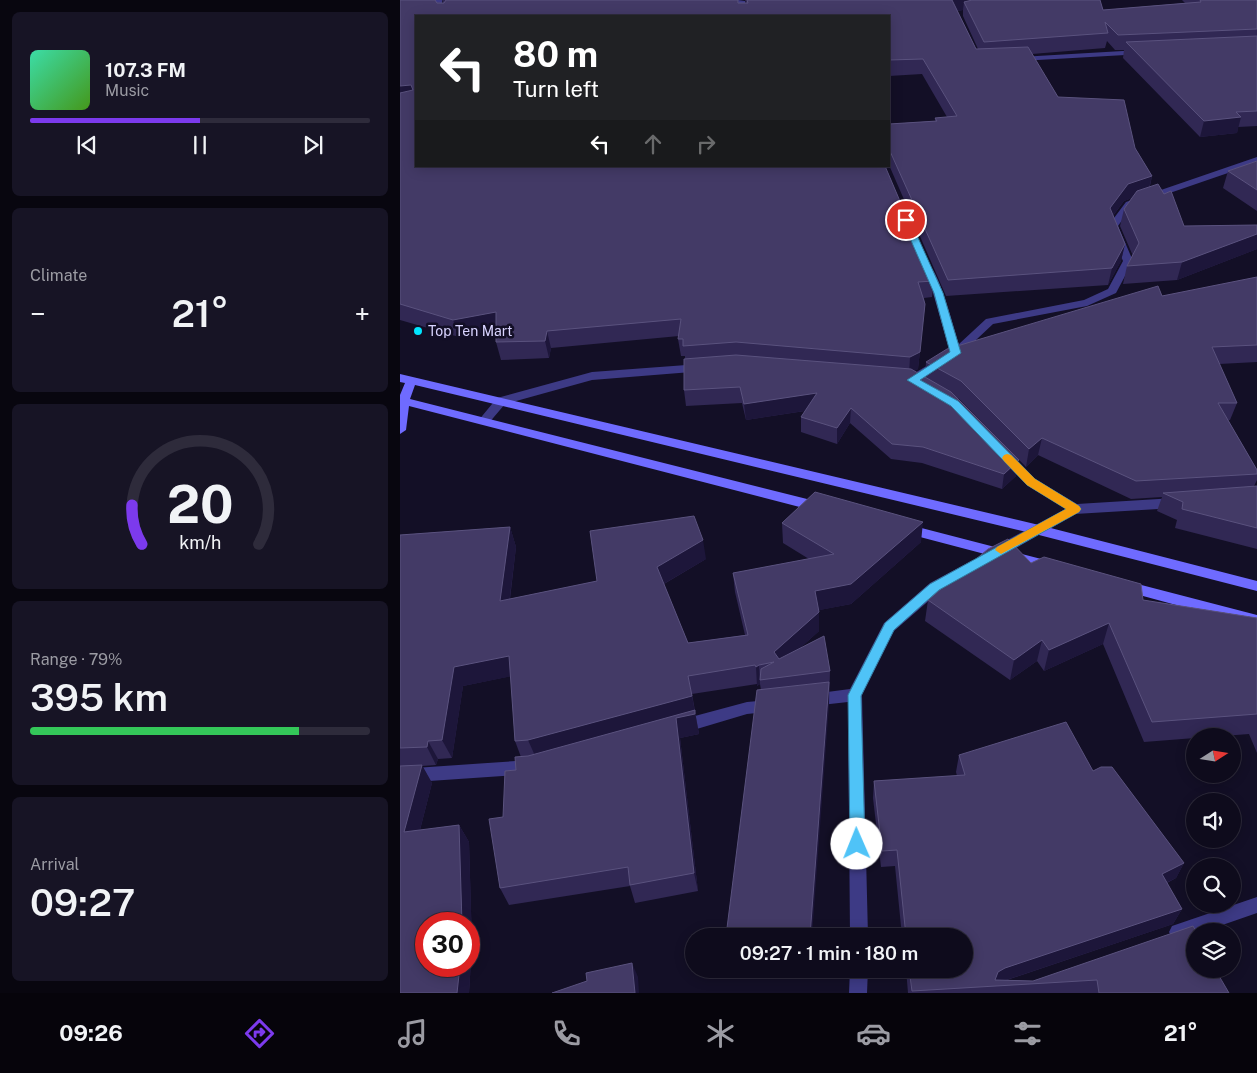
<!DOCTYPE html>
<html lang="en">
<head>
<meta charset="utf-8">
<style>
  :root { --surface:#0e0b1c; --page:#171425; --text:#f1f3f6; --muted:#9b9ba3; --line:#2e2b3b; --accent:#7c3aed }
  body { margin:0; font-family:"Public Sans",sans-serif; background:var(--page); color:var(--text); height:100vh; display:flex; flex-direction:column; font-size:19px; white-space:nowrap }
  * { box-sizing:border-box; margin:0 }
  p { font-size:16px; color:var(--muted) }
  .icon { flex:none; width:28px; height:28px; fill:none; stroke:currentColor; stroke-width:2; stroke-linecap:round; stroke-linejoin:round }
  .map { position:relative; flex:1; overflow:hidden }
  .panel { display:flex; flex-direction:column; gap:12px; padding:12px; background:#08060f; width:400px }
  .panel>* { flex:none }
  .guide { position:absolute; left:15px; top:15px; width:475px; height:152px; border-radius:0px; box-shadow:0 2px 12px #0003,0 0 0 1px var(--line); background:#202124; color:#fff; overflow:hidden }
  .needle { width:32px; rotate:78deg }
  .controls { position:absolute; left:786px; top:728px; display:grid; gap:10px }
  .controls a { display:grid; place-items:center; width:55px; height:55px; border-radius:50%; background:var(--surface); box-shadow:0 2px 12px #0003,0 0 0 1px var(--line); font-size:25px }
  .speed { position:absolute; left:15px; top:912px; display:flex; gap:10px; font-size:25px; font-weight:700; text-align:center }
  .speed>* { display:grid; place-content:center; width:65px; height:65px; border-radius:50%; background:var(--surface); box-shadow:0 2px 12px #0003,0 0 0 1px var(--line); line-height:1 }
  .speed .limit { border:8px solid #d22; background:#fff; color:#111 }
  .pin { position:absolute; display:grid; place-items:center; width:42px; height:42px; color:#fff; margin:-21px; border:2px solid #fff; border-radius:50%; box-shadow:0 1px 5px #0007 }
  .me { position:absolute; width:55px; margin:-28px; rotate:359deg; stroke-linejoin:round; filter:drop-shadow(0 0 4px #0008) }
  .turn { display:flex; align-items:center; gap:18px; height:105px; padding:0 15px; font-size:22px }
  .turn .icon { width:65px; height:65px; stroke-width:2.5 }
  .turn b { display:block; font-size:35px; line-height:42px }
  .lanes { display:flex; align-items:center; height:48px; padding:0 15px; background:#0003; justify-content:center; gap:25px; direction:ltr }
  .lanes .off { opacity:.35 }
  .big { font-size:38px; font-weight:600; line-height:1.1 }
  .panel .card { flex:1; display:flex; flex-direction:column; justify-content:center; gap:8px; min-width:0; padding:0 18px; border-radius:8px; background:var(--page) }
  .panel .dial { align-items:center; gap:0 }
  .dial svg { height:130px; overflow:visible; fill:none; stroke:var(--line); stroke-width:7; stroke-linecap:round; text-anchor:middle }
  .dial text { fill:var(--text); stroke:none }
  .song { display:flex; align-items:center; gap:15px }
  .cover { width:60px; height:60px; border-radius:8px; background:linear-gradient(135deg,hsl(160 70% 55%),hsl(100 70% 35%)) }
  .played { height:5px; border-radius:2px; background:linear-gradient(90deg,var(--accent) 50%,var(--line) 50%) }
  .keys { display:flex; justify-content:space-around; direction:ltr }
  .heat { display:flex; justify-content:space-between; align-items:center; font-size:28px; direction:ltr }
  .charge { height:8px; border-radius:4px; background:linear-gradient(90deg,#34c759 79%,var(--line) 0) }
  .trip { position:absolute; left:285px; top:928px; width:288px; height:50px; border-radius:25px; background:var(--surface); box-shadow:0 2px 12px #0003,0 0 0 1px var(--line); font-weight:600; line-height:50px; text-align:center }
  .dock { display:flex; height:80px; justify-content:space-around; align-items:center; background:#06040b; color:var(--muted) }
  .dock .icon { width:35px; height:35px }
  .dock .selected { color:var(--accent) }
  .dock b { font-size:22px; color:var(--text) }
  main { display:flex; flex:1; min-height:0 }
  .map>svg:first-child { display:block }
</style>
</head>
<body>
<main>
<section class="panel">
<div class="card">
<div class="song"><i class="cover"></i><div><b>107.3 FM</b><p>Music</p></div></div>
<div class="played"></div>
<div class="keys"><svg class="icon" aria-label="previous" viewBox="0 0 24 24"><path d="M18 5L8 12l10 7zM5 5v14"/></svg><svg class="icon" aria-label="pause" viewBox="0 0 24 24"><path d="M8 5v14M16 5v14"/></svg><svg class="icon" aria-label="next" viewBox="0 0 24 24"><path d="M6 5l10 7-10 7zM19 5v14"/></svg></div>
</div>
<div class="card"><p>Climate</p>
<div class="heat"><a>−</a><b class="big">21°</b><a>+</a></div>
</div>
<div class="card dial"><svg viewBox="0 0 100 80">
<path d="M14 69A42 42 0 1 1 86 69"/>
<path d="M14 69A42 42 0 0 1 8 45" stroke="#7c3aed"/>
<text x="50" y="56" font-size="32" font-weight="700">20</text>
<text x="50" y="72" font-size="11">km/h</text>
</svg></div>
<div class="card"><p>Range · 79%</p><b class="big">395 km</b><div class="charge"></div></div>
<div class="card"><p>Arrival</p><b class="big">09:27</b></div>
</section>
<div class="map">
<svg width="857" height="993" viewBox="0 0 857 993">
  <rect width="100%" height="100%" fill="#130f26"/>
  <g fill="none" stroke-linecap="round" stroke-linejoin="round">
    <path fill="#3d3a85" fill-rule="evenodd" d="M34,0H42V6L48,16H42L34,6Z
      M338,0L345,1L347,16H340Z
      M740,50H743V54L620,61L616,59L620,57Z
      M857,157V163L732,206L718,226L733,261L716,293L687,306L593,324L560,355L516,383H508L506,380L508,377L550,352L533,293L522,267L523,265L527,264C539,268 554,330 559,344L586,319L684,300L708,289L723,261L708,226L726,202Z
      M675,504L679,506L681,509L679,512L602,556H592L590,552L592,548Z
      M573,560L578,561L580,565L578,569L540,591L494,631L462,695L468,936H450L448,702L412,706L407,704L405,700L407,696L412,694L450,689L484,623L530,583Z
      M370,700L375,701L377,706L375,711L347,714L280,734L275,732L272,727L275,722L280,720L347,702Z
      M131,760L136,762L139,767L136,772L131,774L0,783V769Z
      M857,897V913L805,931H795V935L778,941L772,938L769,932L772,926Z
      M450,969H468L467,993H449Z"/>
    <path fill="#3d3a85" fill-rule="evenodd" d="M300,364L306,368L304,371L192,380L105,404L88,424H80L78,421L97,398L192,372Z
      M606,452L610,453L635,479L677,504L775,498L779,500L781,503L779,506L775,508L675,514L627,485L602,459L600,456L602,453Z"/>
    <path fill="#6f6bff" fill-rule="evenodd" d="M0,374L639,525L857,581V591L639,535L15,385L10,399L419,502L423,504L425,507L423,510L419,512L9,406L6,430L0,434V395L5,383L0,382Z
      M506,524L649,561L654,562L656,566L654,570L649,571L501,532L500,529L501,526Z
      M726,581L857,615V627L721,590L719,586L721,582Z"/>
  </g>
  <path fill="#312854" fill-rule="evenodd" d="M0,0L43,3L42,0H338V3H346L345,0H700L703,10L785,3L782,0H857V126L838,127L837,133L800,137L723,58L724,50H715L707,41L705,48L632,54L658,97L735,148L752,176L750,186L784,226L857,225V249L777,280L723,284L727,266L733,256L720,226L724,209L732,198L724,201L713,216L725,244L721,261L708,285L546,296L489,165V124L535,121V118L547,117L522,74L489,76V16H16L534,281L532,297L524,298L525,304L518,369L514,371L525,377L526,362L762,296L857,277V362L819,364L837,403L830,420H828L857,470V480L854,486H857V549L775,528L777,520L757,511L762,497L731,499L638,455L626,467L559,399L555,397L619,460L616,476L602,489L522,463L491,459L450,423L437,444L401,432V417L405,411L346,420L342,403L286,406L284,390L285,359V356H281L278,339L279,336L151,348L149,358L101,360L96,342V330L59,337L0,320ZM563,10V16L578,49H576L557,11Z
    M857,161V211L823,188L828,171Z
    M382,523L521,542L451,604L419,610V631L399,649L430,671L429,706L361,690L360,684L357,686V684L292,694L299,734L280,738L298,891L235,903L230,886L109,905L100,888L103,817L116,770L121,757L115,741L111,676L63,686L52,758L38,759L36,765L22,766L32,783L20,830L59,825L69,842L72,945L69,993H0V535L110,527L116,547L110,599L306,559L264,584L288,643L345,635L335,592L333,573L409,559L383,543Z
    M631,563L743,600L857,618V753L849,734L823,736H795V738L744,742L703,644L644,671L637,661L610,680L525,621L528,600Z
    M559,755L693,771L784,863L776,878L767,883L782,909L773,924L607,980L633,981L795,969L829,993H508L506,969H564V936H502L495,866L481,867L473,798L474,781L557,776L556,772Z
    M392,969H410V970Z"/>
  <path fill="#1d163a" d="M552,0H606L564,2L563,10L552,12Z
    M11,85L16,100L0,103V86Z
    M841,117L837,133L800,137L804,121Z
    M752,176L748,192L724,201L706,225L710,208L728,184Z
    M857,234V249L777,280L782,262Z
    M725,244L721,261L708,285L712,268Z
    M525,304L518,369L509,374L510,357Z
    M96,312L101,329L59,337L53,320Z
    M147,331L151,348L149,358L145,341Z
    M417,393V409L346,420L344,404Z
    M451,408L450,423L437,444V428Z
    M642,438L638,455L626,467L629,449Z
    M619,460L616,476L602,489L604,474Z
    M523,522L521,542L451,604L415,611V591Z
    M110,527L116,547L107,620L100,601Z
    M303,540L306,559L260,586L257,567Z
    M419,612V631L375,671L374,652Z
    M709,623L703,644L644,671L649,650Z
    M642,640L637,661L610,680L614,660Z
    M109,656L117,675L63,686L52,758L42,740L54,667Z
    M359,665L360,684L357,686L356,667Z
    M429,682V706L412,936H410Z
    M292,696L299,734L280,738L298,891L294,873L136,758L128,740Z
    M28,741L38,759L36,765L27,747Z
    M22,765L32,783L15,849L4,832Z
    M59,825L69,842L72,945L69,993H57L60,966H69V924H62Z
    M784,863L776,878L753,889L762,874Z
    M782,909L773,924L600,982L595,980L598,972L605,968Z
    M232,963L238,977L239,993H235Z"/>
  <path fill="#433a66" stroke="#5a527e" d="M0,0H35L37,3H44L46,0H338V3H348L347,0H552L576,49L628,47L658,97L724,100L735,148L752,176L728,184L710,208L725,244L712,268L548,280L489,149V124L537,121L535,118L557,116L523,59L489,60V16H16V166H485L534,281L518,282L525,304L520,352L510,357L336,342L283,346V339H278L281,319L147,331L145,341L96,342V312L53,320L0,304V93L13,90L11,85L0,86Z
    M572,0H700L703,10L801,2L800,0H857V29L718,35L705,22L708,33L584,42L564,2Z
    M857,36V111L836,112L841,117L804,121L726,42Z
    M857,161V190L828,171Z
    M758,184L764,194L771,191L784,226L857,225V234L782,262L727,266L739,243L724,209L737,191Z
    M857,277V345L812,347L837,403H818L857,470V474L736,481L642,438L629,449L561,381L526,362L547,349L758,286L762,296Z
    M336,355L511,369L551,392L619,460L604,474L523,447L492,444L451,408L437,428L401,417L417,393L344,404L340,387L284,390V359Z
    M857,486V528L782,509L783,502L763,493Z
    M415,492L523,522L451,584L415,591L419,612L374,652L379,659L424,636L430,671L360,680L361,669L374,662L359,665L356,667L355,665L288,676L292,696L128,740L115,741L109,656L54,667L42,740L28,741L27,747L0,748V535L110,527L100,601L197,581L190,531L294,516L303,540L257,567L288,643L348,635L333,573L434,554L382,523Z
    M608,539L631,563L644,557L741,584L743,600L857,618V714L752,722L709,623L649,650L642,640L614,660L528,600L588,549Z
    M429,682L410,936H326L357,690Z
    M295,710V714L276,718L294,873L230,885L228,867L100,888L89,819L103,817L105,771L116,770L115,757L128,756Z
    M666,722L693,771L701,767H712L784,863L762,874L782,909L605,968L598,972L595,980L633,981L793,926L796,931L795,969H815L829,993H699L697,980L512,991L509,969H564V936H506L497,850L482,851L474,781L565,775L559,755Z
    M22,765L4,832L59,825L62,924H26V966H60L57,993H0V766Z
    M232,963L235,993H152L187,981L186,973Z"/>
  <path fill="#4fc3f7" stroke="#337fa1" d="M506,218L510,220L543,293L561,353L520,380L558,401L635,479L679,506L681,509L679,512L539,590L494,630L461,696L465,844L462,849L457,851L452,849L450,844L448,695L485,623L530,584L666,509L627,485L551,406L507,380L550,352L534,293L502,220Z"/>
  <path fill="#f59e0b" d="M607,454L611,455L635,479L679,506L681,509L679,512L601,554L595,550L597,547L666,509L627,485L604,461L602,458L604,455Z"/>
  <circle fill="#00e5ff" stroke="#130f26" stroke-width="2" cx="18" cy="331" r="5"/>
  <g text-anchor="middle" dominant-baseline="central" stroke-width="5" stroke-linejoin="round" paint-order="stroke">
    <g font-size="14" fill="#d9d4ff" stroke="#130f26" text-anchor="start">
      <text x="28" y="331">Top Ten Mart</text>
    </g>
  </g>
</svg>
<div class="controls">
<a><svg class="needle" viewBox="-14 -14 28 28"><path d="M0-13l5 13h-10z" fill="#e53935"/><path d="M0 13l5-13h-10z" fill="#9b9ba3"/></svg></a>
<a><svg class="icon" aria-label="sound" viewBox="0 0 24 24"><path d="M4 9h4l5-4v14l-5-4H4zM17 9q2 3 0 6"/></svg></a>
<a><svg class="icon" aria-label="search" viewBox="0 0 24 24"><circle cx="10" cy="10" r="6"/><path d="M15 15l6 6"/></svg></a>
<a><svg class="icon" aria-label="layers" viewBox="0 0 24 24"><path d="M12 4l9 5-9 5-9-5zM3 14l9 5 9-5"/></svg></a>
</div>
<div class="speed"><div class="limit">30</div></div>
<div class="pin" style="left:506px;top:220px;background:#d93025"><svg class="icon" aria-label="arrive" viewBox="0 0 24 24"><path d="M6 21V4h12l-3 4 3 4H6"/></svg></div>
<svg class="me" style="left:457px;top:844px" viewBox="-20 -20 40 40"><circle r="19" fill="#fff"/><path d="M0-13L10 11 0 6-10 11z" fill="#4fc3f7"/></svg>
<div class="trip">09:27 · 1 min · 180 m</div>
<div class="guide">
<div class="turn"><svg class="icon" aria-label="left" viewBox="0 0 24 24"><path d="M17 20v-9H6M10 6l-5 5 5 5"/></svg><div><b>80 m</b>Turn left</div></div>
<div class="lanes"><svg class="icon" aria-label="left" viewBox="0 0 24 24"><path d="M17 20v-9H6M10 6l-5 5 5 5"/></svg><svg class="icon off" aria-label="ahead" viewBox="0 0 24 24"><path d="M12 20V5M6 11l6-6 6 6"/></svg><svg class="icon off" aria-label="right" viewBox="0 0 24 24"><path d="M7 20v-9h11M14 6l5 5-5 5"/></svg></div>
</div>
</div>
</main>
<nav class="dock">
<b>09:26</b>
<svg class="icon selected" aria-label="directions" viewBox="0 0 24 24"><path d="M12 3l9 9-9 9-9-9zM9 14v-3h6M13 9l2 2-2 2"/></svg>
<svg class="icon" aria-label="music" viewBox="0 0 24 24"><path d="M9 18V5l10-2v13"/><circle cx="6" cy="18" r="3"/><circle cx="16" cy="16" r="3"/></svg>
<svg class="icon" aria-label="phone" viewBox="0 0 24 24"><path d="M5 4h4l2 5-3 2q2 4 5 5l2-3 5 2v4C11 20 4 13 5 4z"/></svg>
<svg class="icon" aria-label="climate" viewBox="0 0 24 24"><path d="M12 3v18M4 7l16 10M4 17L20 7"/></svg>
<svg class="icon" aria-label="car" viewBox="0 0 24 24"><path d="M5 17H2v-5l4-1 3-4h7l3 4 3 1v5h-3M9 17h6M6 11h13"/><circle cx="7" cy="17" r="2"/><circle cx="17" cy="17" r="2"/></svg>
<svg class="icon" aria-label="filters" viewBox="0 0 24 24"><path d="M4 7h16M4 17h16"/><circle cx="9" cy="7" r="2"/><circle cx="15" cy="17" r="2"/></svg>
<b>21°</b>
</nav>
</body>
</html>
